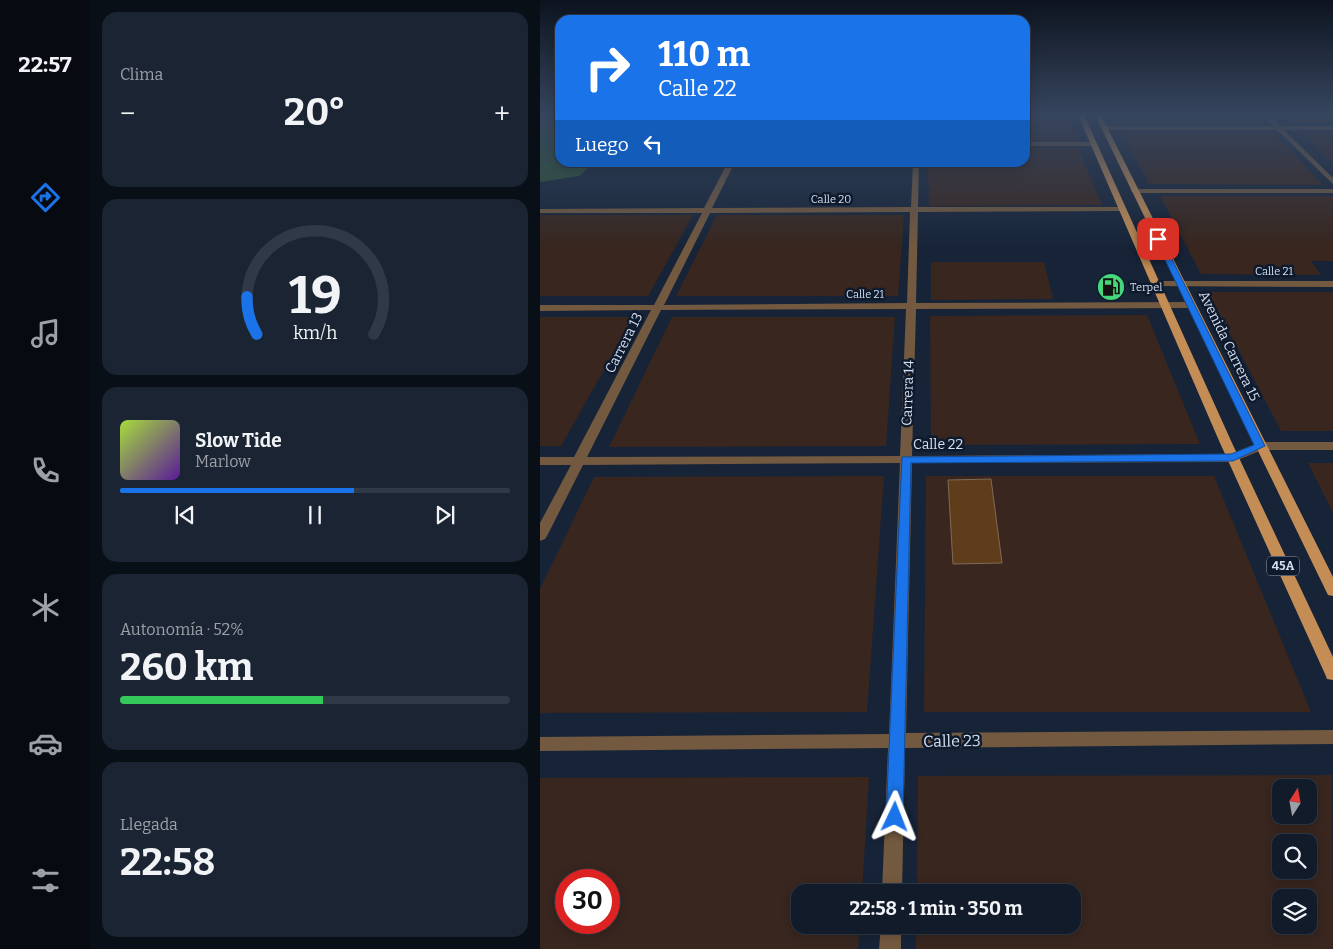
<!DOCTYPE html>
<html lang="es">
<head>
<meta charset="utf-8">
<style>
  :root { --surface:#111b2a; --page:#1a2432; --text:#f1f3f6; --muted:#9ca1a8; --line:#303947; --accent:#1a73e8 }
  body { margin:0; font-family:Bitter,serif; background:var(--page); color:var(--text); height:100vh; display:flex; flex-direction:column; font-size:19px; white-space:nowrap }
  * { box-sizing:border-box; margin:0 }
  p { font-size:16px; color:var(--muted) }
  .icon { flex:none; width:28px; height:28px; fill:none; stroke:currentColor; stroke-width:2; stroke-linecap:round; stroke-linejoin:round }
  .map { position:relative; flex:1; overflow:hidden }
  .sheet { display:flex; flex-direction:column; gap:12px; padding:12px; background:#090f17; width:450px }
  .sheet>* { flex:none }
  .hud { position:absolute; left:15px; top:15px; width:475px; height:152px; border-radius:15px; box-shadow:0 2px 12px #0003,0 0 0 1px var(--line); background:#1a73e8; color:#fff; overflow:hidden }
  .needle { width:32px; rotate:11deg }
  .controls { position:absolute; left:732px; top:779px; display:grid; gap:10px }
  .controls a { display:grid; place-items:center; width:45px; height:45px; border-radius:10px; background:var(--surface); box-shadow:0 2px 12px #0003,0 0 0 1px var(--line); font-size:25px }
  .speed { position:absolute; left:15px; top:869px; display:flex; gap:10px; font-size:25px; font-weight:700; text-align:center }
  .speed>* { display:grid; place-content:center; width:65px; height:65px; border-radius:50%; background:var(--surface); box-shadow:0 2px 12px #0003,0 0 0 1px var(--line); line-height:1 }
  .speed .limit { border:8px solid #d22; background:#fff; color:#111 }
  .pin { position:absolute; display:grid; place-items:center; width:42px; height:42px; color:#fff; margin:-21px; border-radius:10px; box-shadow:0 2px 8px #0006 }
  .me { position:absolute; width:55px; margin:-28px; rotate:2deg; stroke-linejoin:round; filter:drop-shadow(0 0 4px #0008) }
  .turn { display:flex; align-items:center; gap:18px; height:105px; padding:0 20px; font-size:22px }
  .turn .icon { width:65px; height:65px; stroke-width:2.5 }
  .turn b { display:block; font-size:35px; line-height:42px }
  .then { display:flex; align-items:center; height:48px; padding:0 20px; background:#0003; gap:10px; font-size:19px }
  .big { font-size:38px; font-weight:700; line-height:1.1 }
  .sheet .widget { flex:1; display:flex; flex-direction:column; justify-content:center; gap:8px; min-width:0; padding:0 18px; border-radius:15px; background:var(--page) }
  .sheet .dial { align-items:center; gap:0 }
  .dial svg { height:130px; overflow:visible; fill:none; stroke:var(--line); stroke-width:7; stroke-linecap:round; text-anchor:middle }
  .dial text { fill:var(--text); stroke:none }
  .song { display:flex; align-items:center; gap:15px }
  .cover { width:60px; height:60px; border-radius:8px; background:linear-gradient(135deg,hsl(80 70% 55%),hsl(270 70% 35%)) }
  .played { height:5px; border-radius:2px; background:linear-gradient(90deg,var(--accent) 60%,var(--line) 60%) }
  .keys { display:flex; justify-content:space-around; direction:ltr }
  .heat { display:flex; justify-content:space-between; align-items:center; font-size:28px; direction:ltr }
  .charge { height:8px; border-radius:4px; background:linear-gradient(90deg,#34c759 52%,var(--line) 0) }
  .trip { position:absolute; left:251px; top:884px; width:290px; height:50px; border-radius:15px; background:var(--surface); box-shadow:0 2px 12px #0003,0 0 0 1px var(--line); font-weight:700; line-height:50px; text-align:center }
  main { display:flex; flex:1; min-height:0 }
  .dock { display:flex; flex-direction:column; width:90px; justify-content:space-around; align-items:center; background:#070b11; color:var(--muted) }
  .dock .icon { width:35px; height:35px }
  .dock .active { color:var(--accent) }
  .dock b { font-size:22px; color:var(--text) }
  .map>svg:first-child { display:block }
</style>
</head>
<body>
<main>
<nav class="dock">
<b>22:57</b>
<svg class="icon active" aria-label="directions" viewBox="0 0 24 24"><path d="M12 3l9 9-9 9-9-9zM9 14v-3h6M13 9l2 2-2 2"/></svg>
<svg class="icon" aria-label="music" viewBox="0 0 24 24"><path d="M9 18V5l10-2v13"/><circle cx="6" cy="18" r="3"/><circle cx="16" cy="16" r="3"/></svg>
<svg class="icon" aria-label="phone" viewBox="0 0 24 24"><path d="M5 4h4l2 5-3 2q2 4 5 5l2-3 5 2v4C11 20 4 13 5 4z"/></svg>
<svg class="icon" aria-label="climate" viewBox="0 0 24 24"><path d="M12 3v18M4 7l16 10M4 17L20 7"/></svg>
<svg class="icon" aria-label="car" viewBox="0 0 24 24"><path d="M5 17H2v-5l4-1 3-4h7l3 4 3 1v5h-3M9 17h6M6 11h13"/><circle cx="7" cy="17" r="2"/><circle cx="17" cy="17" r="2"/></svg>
<svg class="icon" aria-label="filters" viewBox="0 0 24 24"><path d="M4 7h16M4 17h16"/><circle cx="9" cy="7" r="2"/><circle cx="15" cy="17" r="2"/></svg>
</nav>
<section class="sheet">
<div class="widget"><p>Clima</p>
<div class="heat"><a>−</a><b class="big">20°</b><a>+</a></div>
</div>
<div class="widget dial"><svg viewBox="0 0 100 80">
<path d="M14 69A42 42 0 1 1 86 69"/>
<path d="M14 69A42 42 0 0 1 8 46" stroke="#1a73e8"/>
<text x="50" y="56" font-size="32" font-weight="700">19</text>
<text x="50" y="72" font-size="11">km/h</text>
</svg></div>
<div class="widget">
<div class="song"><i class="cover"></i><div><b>Slow Tide</b><p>Marlow</p></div></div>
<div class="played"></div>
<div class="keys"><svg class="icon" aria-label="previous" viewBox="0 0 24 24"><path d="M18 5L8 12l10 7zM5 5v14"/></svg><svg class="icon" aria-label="pause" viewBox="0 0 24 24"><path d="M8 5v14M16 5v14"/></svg><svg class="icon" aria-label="next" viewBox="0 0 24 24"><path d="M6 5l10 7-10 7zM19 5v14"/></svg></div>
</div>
<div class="widget"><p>Autonomía · 52%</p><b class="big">260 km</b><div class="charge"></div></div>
<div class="widget"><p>Llegada</p><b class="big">22:58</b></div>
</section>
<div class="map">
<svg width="793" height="949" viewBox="0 0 793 949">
  <rect width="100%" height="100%" fill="#172438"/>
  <path fill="#38261f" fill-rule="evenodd" d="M485,115H527L539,141H485Z
    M573,115H715L723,124H577Z
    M742,115H793V122H750Z
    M582,132H733L783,185L609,184Z
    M761,132H793V163Z
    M485,148H538L562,205L389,206L388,163L485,162Z
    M620,196H793V261H771L781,275L661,274Z
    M0,215H153L108,296H0Z
    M177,215H364L358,296H136Z
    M391,262H504L513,299L391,300Z
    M668,292H793V431H741Z
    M607,315L660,444L391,445L390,316Z
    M0,317H94L21,446H0Z
    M132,317H355L346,446L69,447Z
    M768,463H793V513Z
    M344,476L327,712L0,713V589L54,477Z
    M386,476H674L771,712H384Z
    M792,775L793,949H376V925H532V892H377L378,776ZM741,788H769V815H741ZM741,842H769V870H741ZM741,898H769V925H741Z
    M329,777L322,892H260V925H320L318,949H0V778ZM26,880H69V922H26Z"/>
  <path fill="#2e5633" d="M0,115H20V162L54,163L39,176L0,182Z"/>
  <path fill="#603d1a" stroke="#826a56" d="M451,479L462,563L413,564L408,480Z"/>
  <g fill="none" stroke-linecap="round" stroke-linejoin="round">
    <path fill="#73593f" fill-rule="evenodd" d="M723,115H729L741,126H793V130H744L793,178V184L737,130H564L561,128L564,126H734Z
      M485,142H554L557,144L554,146H485Z
      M188,162H195L172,208L371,207L373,162H379L378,207H583L587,209L583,211L378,212L376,303L650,302L655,305L650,308L376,309L372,456L691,454L720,442H793V450H722L693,462L372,463L366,733L793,730V744L365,748L362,892H342L348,748L0,751V737L349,734L360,463L43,465L7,536L5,539L0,541V523L31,465H0V457H34L111,310L0,311V305H114L162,213H0V209L164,208ZM370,212L367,303L124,305L170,213ZM366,309L360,456L47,457L121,310Z
      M592,189H793V193H595L591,191Z
      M616,281H793V287L613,286V282Z
      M341,925H361V949H339Z"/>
    <path fill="#c38d55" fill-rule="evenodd" d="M538,115H544L692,443L793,657V680L787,679L785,674L680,443Z
      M555,115H561L793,577V596L788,595L786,591Z"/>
  </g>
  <linearGradient id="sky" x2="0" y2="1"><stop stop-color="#0d141f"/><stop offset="0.46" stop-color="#36455e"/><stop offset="1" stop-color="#36455e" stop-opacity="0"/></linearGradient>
  <rect width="793" height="248" fill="url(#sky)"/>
  <path fill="#1a73e8" stroke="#114b97" d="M618,237L622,239L725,446L693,461L371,463L363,817L361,822L355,825L349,822L346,817L362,457L691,454L714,445L615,239Z"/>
  <defs>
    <symbol id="fuel-disc" viewBox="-11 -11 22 22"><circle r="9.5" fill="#45d77a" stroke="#0e1a2e"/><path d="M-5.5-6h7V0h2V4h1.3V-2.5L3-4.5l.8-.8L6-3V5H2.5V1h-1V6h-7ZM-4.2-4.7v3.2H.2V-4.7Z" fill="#111"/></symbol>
  </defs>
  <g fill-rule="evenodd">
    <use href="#fuel-disc" x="555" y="271" width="32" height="32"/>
  </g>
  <g text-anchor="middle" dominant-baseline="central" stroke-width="5" stroke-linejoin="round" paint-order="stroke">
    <g font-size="11" fill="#d5deec" stroke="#0e1a2e">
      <text x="291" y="199">Calle 20</text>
      <text x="734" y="271">Calle 21</text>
      <text x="325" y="294">Calle 21</text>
    </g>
    <g font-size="11" fill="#d5deec" stroke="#0e1a2e" text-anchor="start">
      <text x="590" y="287">Terpel</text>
    </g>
    <rect fill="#0e1a2e" stroke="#99a3b3" stroke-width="1" x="727" y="556.5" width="32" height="19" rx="4"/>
    <g font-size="12" font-weight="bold" fill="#d5deec">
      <text x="743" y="566">45A</text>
    </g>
    <g font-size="14" fill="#d5deec" stroke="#0e1a2e">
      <text transform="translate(84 343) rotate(-63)">Carrera 13</text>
      <text transform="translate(689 346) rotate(64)">Avenida Carrera 15</text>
      <text transform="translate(368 393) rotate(-88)">Carrera 14</text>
      <text x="398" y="444">Calle 22</text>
    </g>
    <g font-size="16" fill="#d5deec" stroke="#0e1a2e">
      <text transform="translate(412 741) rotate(-1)">Calle 23</text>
    </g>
  </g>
</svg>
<div class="controls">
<a><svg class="needle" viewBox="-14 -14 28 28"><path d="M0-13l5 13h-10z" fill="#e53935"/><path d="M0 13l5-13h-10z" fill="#9ca1a8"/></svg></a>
<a><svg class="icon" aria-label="search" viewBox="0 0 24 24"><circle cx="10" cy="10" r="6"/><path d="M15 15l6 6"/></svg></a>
<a><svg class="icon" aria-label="layers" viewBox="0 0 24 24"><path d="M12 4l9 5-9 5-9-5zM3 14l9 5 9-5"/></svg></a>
</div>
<div class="speed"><div class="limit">30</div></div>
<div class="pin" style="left:618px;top:239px;background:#d93025"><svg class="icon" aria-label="arrive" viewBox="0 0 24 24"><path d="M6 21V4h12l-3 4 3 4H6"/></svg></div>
<svg class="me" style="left:355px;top:817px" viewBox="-20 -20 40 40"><path d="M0-17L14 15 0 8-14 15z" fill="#1a73e8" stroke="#fff" stroke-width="4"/></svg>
<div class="trip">22:58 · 1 min · 350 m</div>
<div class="hud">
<div class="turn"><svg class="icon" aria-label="right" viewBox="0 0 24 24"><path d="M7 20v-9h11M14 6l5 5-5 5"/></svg><div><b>110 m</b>Calle 22</div></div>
<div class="then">Luego<svg class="icon" aria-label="left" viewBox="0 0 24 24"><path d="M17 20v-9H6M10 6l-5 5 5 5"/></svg></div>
</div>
</div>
</main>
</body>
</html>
